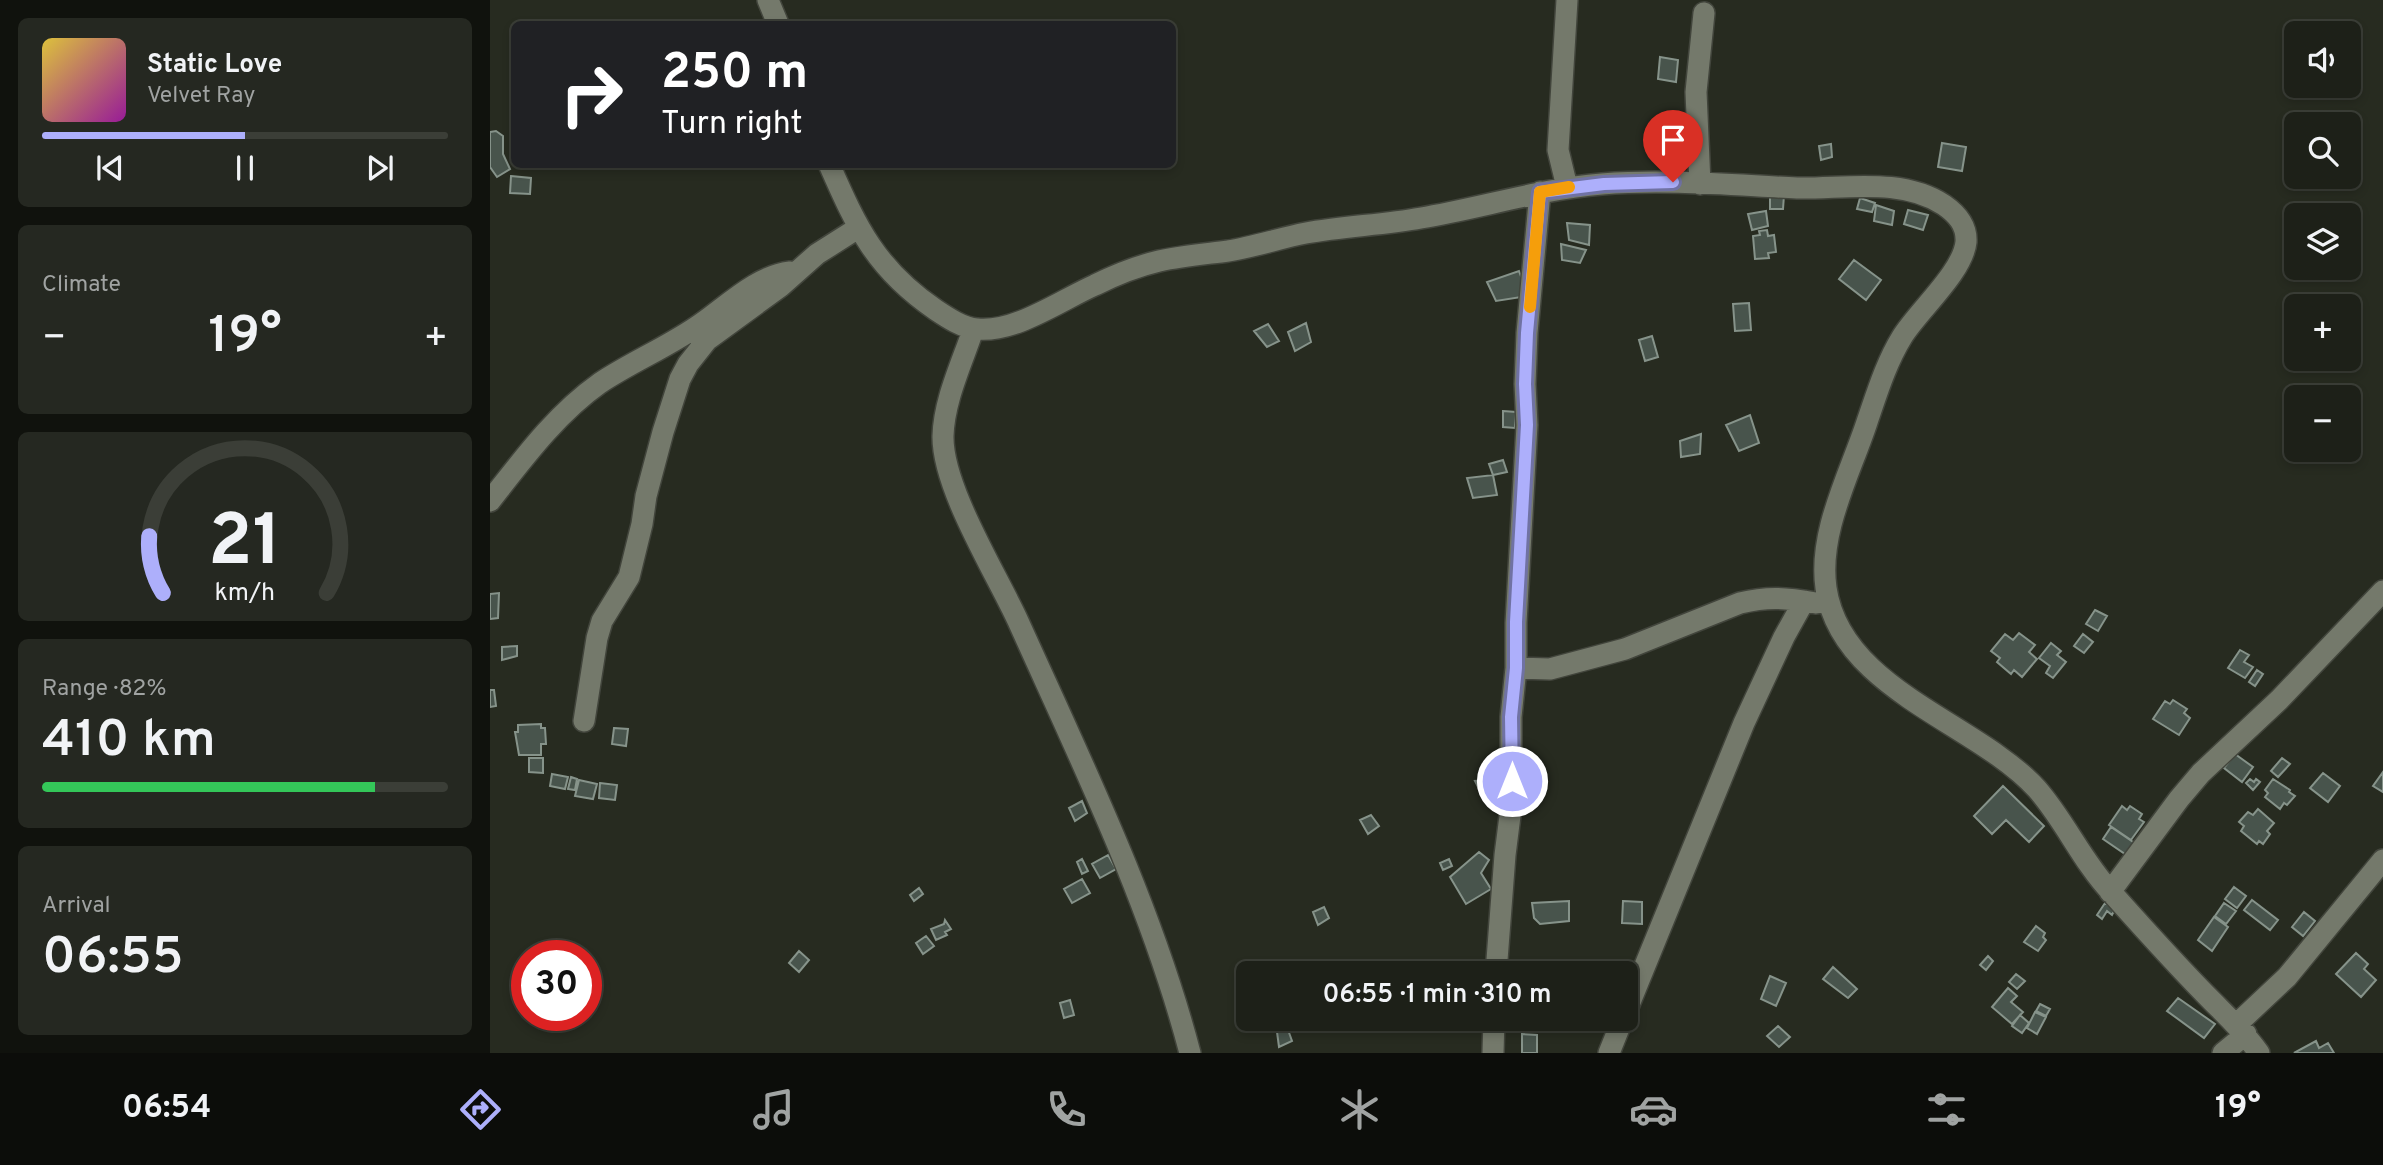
<!DOCTYPE html>
<html lang="en">
<head>
<meta charset="utf-8">
<style>
  :root { --surface:#1d2018; --page:#252821; --text:#f1f3f6; --muted:#a0a3a2; --line:#3b3e37; --accent:#adaffb }
  body { margin:0; font-family:Overpass,sans-serif; background:var(--page); color:var(--text); height:100vh; display:flex; flex-direction:column; font-size:26px; white-space:nowrap }
  * { box-sizing:border-box; margin:0 }
  p { font-size:23px; color:var(--muted) }
  .icon { flex:none; width:38px; height:38px; fill:none; stroke:currentColor; stroke-width:2; stroke-linecap:round; stroke-linejoin:round }
  .map { position:relative; flex:1; overflow:hidden }
  .side { display:flex; flex-direction:column; gap:18px; padding:18px; background:#10120d; width:490px }
  .side>* { flex:none }
  .hud { position:absolute; left:21px; top:21px; width:665px; height:147px; border-radius:10px; box-shadow:0 4px 10px #0003,0 0 0 2px var(--line); background:#202124; color:#fff; overflow:hidden }
  .fabs { position:absolute; left:1794px; top:21px; display:grid; gap:14px }
  .fabs a { display:grid; place-items:center; width:77px; height:77px; border-radius:10px; background:var(--surface); box-shadow:0 4px 10px #0003,0 0 0 2px var(--line); font-size:35px }
  .speed { position:absolute; left:21px; top:940px; display:flex; gap:14px; font-size:35px; font-weight:700; text-align:center }
  .speed>* { display:grid; place-content:center; width:91px; height:91px; border-radius:50%; background:var(--surface); box-shadow:0 4px 10px #0003,0 0 0 2px var(--line); line-height:1 }
  .speed .limit { border:10px solid #d22; background:#fff; color:#111 }
  .pin { position:absolute; display:grid; place-items:center; width:60px; height:60px; color:#fff; margin:-72px -30px; border-radius:50% 50% 50% 0; rotate:-45deg; box-shadow:0 0 7px #0007 }
  .pin .icon { rotate:45deg }
  .me { position:absolute; width:77px; margin:-38px; rotate:0deg; stroke-linejoin:round; filter:drop-shadow(0 0 5px #0008) }
  .turn { display:flex; align-items:center; gap:24px; height:147px; padding:0 35px; font-size:32px }
  .turn .icon { width:91px; height:91px; stroke-width:2.5 }
  .turn b { display:block; font-size:49px; line-height:60px }
  .big { font-size:52px; font-weight:600; line-height:1.1 }
  .side .card { flex:1; display:flex; flex-direction:column; justify-content:center; gap:10px; min-width:0; padding:0 24px; border-radius:10px; background:var(--page) }
  .side .dial { align-items:center; gap:0 }
  .dial svg { height:182px; overflow:visible; fill:none; stroke:var(--line); stroke-width:7; stroke-linecap:round; text-anchor:middle }
  .dial text { fill:var(--text); stroke:none }
  .song { display:flex; align-items:center; gap:21px }
  .cover { width:84px; height:84px; border-radius:10px; background:linear-gradient(135deg,hsl(50 70% 55%),hsl(300 70% 35%)) }
  .played { height:7px; border-radius:4px; background:linear-gradient(90deg,var(--accent) 50%,var(--line) 50%) }
  .keys { display:flex; justify-content:space-around; direction:ltr }
  .heat { display:flex; justify-content:space-between; align-items:center; font-size:38px; direction:ltr }
  .charge { height:10px; border-radius:5px; background:linear-gradient(90deg,#34c759 82%,var(--line) 0) }
  .trip { position:absolute; left:746px; top:961px; width:402px; height:70px; border-radius:10px; background:var(--surface); box-shadow:0 4px 10px #0003,0 0 0 2px var(--line); font-weight:600; line-height:70px; text-align:center }
  .tab-bar { display:flex; height:112px; justify-content:space-around; align-items:center; background:#0c0d0a; color:var(--muted) }
  .tab-bar .icon { width:49px; height:49px }
  .tab-bar .selected { color:var(--accent) }
  .tab-bar b { font-size:32px; color:var(--text) }
  main { display:flex; flex:1; min-height:0 }
  .map>svg:first-child { display:block }
</style>
</head>
<body>
<main>
<section class="side">
<div class="card">
<div class="song"><i class="cover"></i><div><b>Static Love</b><p>Velvet Ray</p></div></div>
<div class="played"></div>
<div class="keys"><svg class="icon" aria-label="previous" viewBox="0 0 24 24"><path d="M18 5L8 12l10 7zM5 5v14"/></svg><svg class="icon" aria-label="pause" viewBox="0 0 24 24"><path d="M8 5v14M16 5v14"/></svg><svg class="icon" aria-label="next" viewBox="0 0 24 24"><path d="M6 5l10 7-10 7zM19 5v14"/></svg></div>
</div>
<div class="card"><p>Climate</p>
<div class="heat"><a>−</a><b class="big">19°</b><a>+</a></div>
</div>
<div class="card dial"><svg viewBox="0 0 100 80">
<path d="M14 69A42 42 0 1 1 86 69"/>
<path d="M14 69A42 42 0 0 1 8 44" stroke="#adaffb"/>
<text x="50" y="56" font-size="32" font-weight="700">21</text>
<text x="50" y="72" font-size="11">km/h</text>
</svg></div>
<div class="card"><p>Range · 82%</p><b class="big">410 km</b><div class="charge"></div></div>
<div class="card"><p>Arrival</p><b class="big">06:55</b></div>
</section>
<div class="map">
<svg width="1893" height="1053" viewBox="0 0 1893 1053">
  <rect width="100%" height="100%" fill="#272b20"/>
  <path fill="#48544c" stroke="#86938a" stroke-width="2" d="M1170,57L1188,60L1186,82L1168,79Z
    M6,131L13,136V154L20,169L7,177L0,167V132Z
    M1162,135L1186,138L1183,153L1161,151Z
    M1452,143L1476,147L1472,171L1448,167Z
    M1341,144L1342,157L1331,160L1329,146Z
    M21,176L41,178L40,194L20,193Z
    M1280,195H1294L1293,209H1280Z
    M1370,198L1385,203L1382,212L1367,209Z
    M1386,205L1404,211L1402,225L1384,221Z
    M1418,210L1438,215L1433,230L1414,224Z
    M1276,211L1278,226L1262,230L1258,214Z
    M1077,223L1100,225L1099,245L1079,240Z
    M1277,230L1278,236L1284,235L1286,252L1278,253L1279,258L1265,259L1263,236L1270,235L1269,231Z
    M1071,244L1096,250L1090,263L1072,260Z
    M1364,260L1391,280L1376,300L1349,279Z
    M1029,271L1038,296L1006,301L997,282Z
    M1259,303L1261,330L1245,331L1243,304Z
    M816,323L821,342L805,351L798,332Z
    M778,324L789,341L777,347L764,331Z
    M1162,336L1168,357L1155,361L1149,340Z
    M1013,411L1026,412L1025,428L1013,427Z
    M1260,415L1269,443L1249,451L1236,425Z
    M1211,434L1210,454L1191,457L1190,441Z
    M1013,460L1017,472L1003,475L999,464Z
    M1003,475L1007,495L983,498L977,478Z
    M9,593L8,618L0,619V594Z
    M1605,610L1617,616L1608,631L1596,624Z
    M1529,633L1545,645L1539,652L1547,659L1532,677L1524,670L1521,674L1507,662L1510,658L1501,651L1515,634L1523,640Z
    M1593,634L1603,642L1594,653L1584,646Z
    M1561,643L1571,651L1567,655L1576,662L1563,678L1556,673L1560,666L1549,658Z
    M27,646V656L12,660V647Z
    M1750,650L1759,655L1754,662L1763,667L1755,678L1738,668Z
    M1767,670L1773,674L1765,686L1759,682Z
    M0,690H4L6,706L0,707Z
    M1683,700L1697,709L1694,713L1700,718L1689,735L1663,719L1675,701L1680,704Z
    M51,724V728H55L56,744H51V755H29L25,732H28V725Z
    M124,728L138,729L136,746L122,744Z
    M1745,754L1763,767L1752,782L1734,768Z
    M39,758H53V773L39,772Z
    M1792,758L1800,764L1788,777L1781,771Z
    M1893,772V792L1883,786Z
    M1833,773L1850,786L1838,802L1820,788Z
    M62,774L78,777L75,789L60,786Z
    M81,777L87,779L85,790L78,789Z
    M1760,779L1764,782L1766,779L1770,782L1763,790L1756,783Z
    M1783,779L1800,790L1799,792L1805,796L1797,805L1794,803L1790,809L1775,797L1778,793L1775,790Z
    M89,780L107,784L103,799L85,796Z
    M999,780L1004,794L993,797L985,781Z
    M110,783L127,785L125,800L109,798Z
    M1513,786L1554,826L1539,842L1516,820L1502,834L1484,816Z
    M592,801L597,813L585,821L579,808Z
    M1632,806L1637,810L1640,806L1652,814L1649,819L1654,822L1641,840L1619,825Z
    M1768,809L1784,823L1777,831L1780,834L1773,844L1769,841L1767,844L1751,831L1754,826L1749,822L1758,812L1763,815Z
    M881,815L889,826L878,834L870,820Z
    M1621,827L1646,844L1638,856L1613,839Z
    M989,852L999,860L991,873L1001,889L976,904L960,877Z
    M618,855L626,869L610,878L602,864Z
    M592,859L598,871L592,874L587,862Z
    M959,859L962,866L953,870L950,863Z
    M592,879L600,893L582,903L574,889Z
    M1744,887L1756,896L1747,908L1735,899Z
    M429,888L433,894L424,901L420,895Z
    M1762,900L1788,920L1780,930L1754,910Z
    M1079,901V921L1050,924L1044,918L1042,903Z
    M1133,901L1152,902V924L1132,923Z
    M1615,903L1625,909L1622,915L1617,911L1612,919L1607,915Z
    M1734,903L1746,911L1736,924L1725,916Z
    M834,907L839,918L828,925L823,912Z
    M1814,912L1825,921L1813,936L1802,927Z
    M1724,917L1738,927L1722,951L1708,940Z
    M455,920L461,929L455,932L457,935L446,940L441,929L454,924Z
    M1546,926L1555,933L1553,937L1556,940L1548,951L1534,942Z
    M436,936L444,946L433,954L426,943Z
    M309,951L319,960L309,972L299,963Z
    M1866,953L1878,964L1874,969L1886,980L1871,997L1846,974Z
    M1498,956L1503,961L1496,970L1490,965Z
    M1128,964L1126,973H1110V967Z
    M1343,967L1367,989L1358,998L1333,979Z
    M1526,974L1535,981L1527,989L1519,982Z
    M1280,976L1296,983L1286,1006L1271,999Z
    M1518,988L1527,996L1521,1002L1533,1012L1522,1024L1502,1007Z
    M1688,998L1725,1024L1714,1038L1677,1011Z
    M580,1000L584,1015L574,1018L570,1003Z
    M1550,1004L1560,1009L1556,1016L1546,1011Z
    M1545,1012L1556,1017L1547,1034L1537,1028Z
    M1530,1015L1539,1023L1532,1033L1522,1026Z
    M879,1018H898L900,1025L882,1030Z
    M1288,1026L1300,1037L1289,1047L1277,1036Z
    M797,1027L802,1041L789,1047L787,1032Z
    M1032,1034L1047,1035V1053H1032Z
    M1826,1041L1829,1048L1838,1043L1844,1053H1804Z"/>
  <g fill="none" stroke-linecap="round" stroke-linejoin="round">
    <defs>
      <path id="minor" d="M278,0L288,24
        M1077,0L1068,150L1077,187
        M339,164C367,228 386,269 446,310C458,318 473,328 487,329C525,333 571,300 605,285C625,275 648,266 669,261C692,256 715,254 738,251C764,247 790,238 816,233C854,226 893,225 931,218C991,208 1050,189 1112,184C1177,179 1242,185 1307,188C1354,189 1412,177 1454,205C1467,214 1477,225 1476,242C1473,272 1428,311 1412,337C1396,363 1387,393 1377,422C1360,474 1328,532 1336,588C1351,690 1486,722 1547,789C1575,821 1592,861 1621,892C1654,929 1688,967 1723,1002C1740,1019 1755,1033 1769,1053
        M1210,184L1206,92L1214,13
        M483,330C472,363 454,400 453,436C452,487 506,573 528,621C591,761 661,904 700,1053
        M0,501C33,459 66,414 110,383C143,361 180,346 212,323C239,304 267,276 300,272
        M1026,668L1060,669L1135,649L1250,603C1279,596 1297,598 1326,603
        M94,721L107,638L112,621L139,577L152,524L156,496L173,432L190,379L198,364L217,340L291,286L327,254L368,228
        M1620,892L1689,799L1711,773L1789,700L1893,591
        M1006,973L1015,855L1021,808V717L1026,668V623L1037,425L1035,384L1037,333L1050,192
        M1136,1012L1254,723L1294,637L1314,601
        M1747,1024L1797,977L1893,860
        M1003,1053L1004,1018
        M1119,1053L1133,1018
        M1733,1053L1756,1034"/>
    </defs>
    <use href="#minor" stroke="#42453c" stroke-width="24"/>
    <use href="#minor" stroke="#74796b" stroke-width="21"/>
  </g>
  <g fill="none" stroke-linecap="round" stroke-linejoin="round">
    <defs>
      <path id="route" d="M1022,781L1021,717L1026,668V622L1037,425L1035,384L1037,333L1050,192L1114,184L1183,182"/>
    </defs>
    <use href="#route" stroke="#7072a3" stroke-width="18"/>
    <use href="#route" stroke="#adaffb" stroke-width="12"/>
    <path stroke="#f59e0b" stroke-width="12" d="M1040,307L1050,192L1079,187"/>
  </g>
</svg>
<div class="fabs">
<a><svg class="icon" aria-label="sound" viewBox="0 0 24 24"><path d="M4 9h4l5-4v14l-5-4H4zM17 9q2 3 0 6"/></svg></a>
<a><svg class="icon" aria-label="search" viewBox="0 0 24 24"><circle cx="10" cy="10" r="6"/><path d="M15 15l6 6"/></svg></a>
<a><svg class="icon" aria-label="layers" viewBox="0 0 24 24"><path d="M12 4l9 5-9 5-9-5zM3 14l9 5 9-5"/></svg></a>
<a>+</a>
<a>−</a>
</div>
<div class="speed"><div class="limit">30</div></div>
<div class="pin" style="left:1183px;top:182px;background:#d93025"><svg class="icon" aria-label="arrive" viewBox="0 0 24 24"><path d="M6 21V4h12l-3 4 3 4H6"/></svg></div>
<svg class="me" style="left:1022px;top:781px" viewBox="-20 -20 40 40"><circle r="17" fill="#adaffb" stroke="#fff" stroke-width="3"/><path d="M0-11L8 9 0 5-8 9z" fill="#fff"/></svg>
<div class="trip">06:55 · 1 min · 310 m</div>
<div class="hud">
<div class="turn"><svg class="icon" aria-label="right" viewBox="0 0 24 24"><path d="M7 20v-9h11M14 6l5 5-5 5"/></svg><div><b>250 m</b>Turn right</div></div>
</div>
</div>
</main>
<nav class="tab-bar">
<b>06:54</b>
<svg class="icon selected" aria-label="directions" viewBox="0 0 24 24"><path d="M12 3l9 9-9 9-9-9zM9 14v-3h6M13 9l2 2-2 2"/></svg>
<svg class="icon" aria-label="music" viewBox="0 0 24 24"><path d="M9 18V5l10-2v13"/><circle cx="6" cy="18" r="3"/><circle cx="16" cy="16" r="3"/></svg>
<svg class="icon" aria-label="phone" viewBox="0 0 24 24"><path d="M5 4h4l2 5-3 2q2 4 5 5l2-3 5 2v4C11 20 4 13 5 4z"/></svg>
<svg class="icon" aria-label="climate" viewBox="0 0 24 24"><path d="M12 3v18M4 7l16 10M4 17L20 7"/></svg>
<svg class="icon" aria-label="car" viewBox="0 0 24 24"><path d="M5 17H2v-5l4-1 3-4h7l3 4 3 1v5h-3M9 17h6M6 11h13"/><circle cx="7" cy="17" r="2"/><circle cx="17" cy="17" r="2"/></svg>
<svg class="icon" aria-label="filters" viewBox="0 0 24 24"><path d="M4 7h16M4 17h16"/><circle cx="9" cy="7" r="2"/><circle cx="15" cy="17" r="2"/></svg>
<b>19°</b>
</nav>
</body>
</html>
